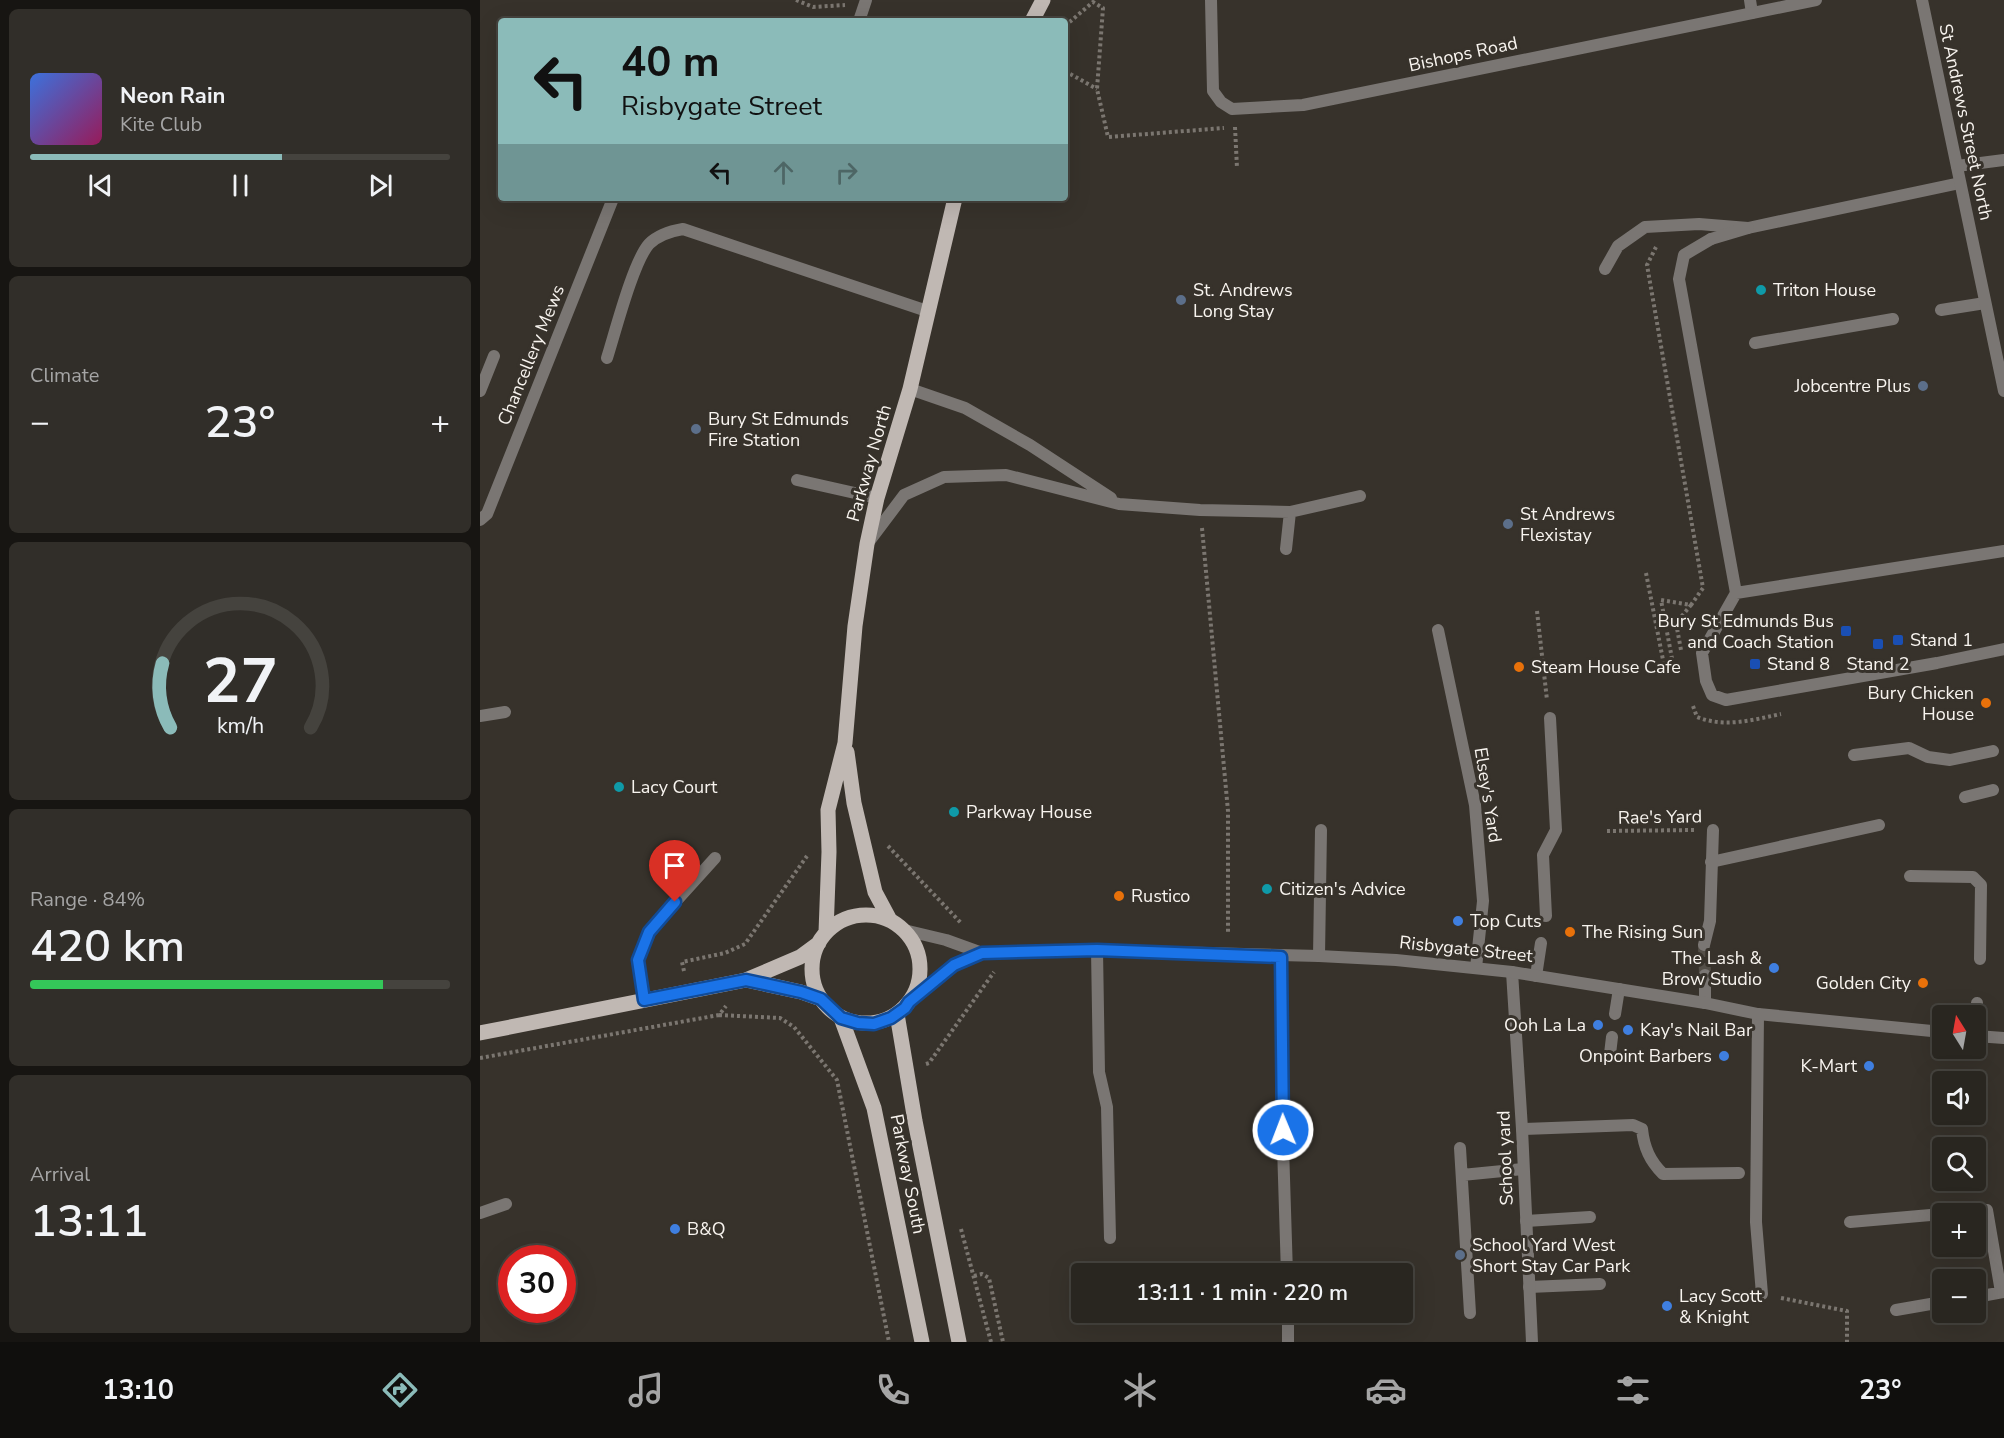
<!DOCTYPE html>
<html lang="en">
<head>
<meta charset="utf-8">
<style>
  :root { --surface:#292620; --page:#312e29; --text:#f1f3f6; --muted:#a5a5a5; --line:#45433e; --accent:#8bbbb9 }
  body { margin:0; font-family:"Nunito Sans",sans-serif; background:var(--page); color:var(--text); height:100vh; display:flex; flex-direction:column; font-size:22px; white-space:nowrap }
  * { box-sizing:border-box; margin:0 }
  p { font-size:20px; color:var(--muted) }
  .icon { flex:none; width:33px; height:33px; fill:none; stroke:currentColor; stroke-width:2; stroke-linecap:round; stroke-linejoin:round }
  .map { position:relative; flex:1; overflow:hidden }
  .side { display:flex; flex-direction:column; gap:9px; padding:9px; background:#171512; width:480px }
  .side>* { flex:none }
  .top-card { position:absolute; left:18px; top:18px; width:570px; height:183px; border-radius:6px; box-shadow:0 6px 24px #0002,0 0 0 2px var(--line); background:#8bbbb9; color:#111; overflow:hidden }
  .needle { width:39px; rotate:349deg }
  .fabs { position:absolute; left:1452px; top:1005px; display:grid; gap:12px }
  .fabs a { display:grid; place-items:center; width:54px; height:54px; border-radius:6px; background:var(--surface); box-shadow:0 6px 24px #0002,0 0 0 2px var(--line); font-size:30px }
  .speed { position:absolute; left:18px; top:1245px; display:flex; gap:12px; font-size:30px; font-weight:700; text-align:center }
  .speed>* { display:grid; place-content:center; width:78px; height:78px; border-radius:50%; background:var(--surface); box-shadow:0 6px 24px #0002,0 0 0 2px var(--line); line-height:1 }
  .speed .limit { border:9px solid #d22; background:#fff; color:#111 }
  .pin { position:absolute; display:grid; place-items:center; width:51px; height:51px; color:#fff; margin:-62px -26px; border-radius:50% 50% 50% 0; rotate:-45deg; box-shadow:0 0 6px #0007 }
  .pin .icon { rotate:45deg }
  .me { position:absolute; width:66px; margin:-33px; rotate:359deg; stroke-linejoin:round; filter:drop-shadow(0 0 4px #0008) }
  .turn { display:flex; align-items:center; gap:21px; height:126px; padding:0 24px; font-size:27px }
  .turn .icon { width:78px; height:78px; stroke-width:2.5 }
  .turn b { display:block; font-size:42px; line-height:51px }
  .lanes { display:flex; align-items:center; height:57px; padding:0 24px; background:#0003; justify-content:center; gap:30px; direction:ltr }
  .lanes .off { opacity:.35 }
  .big { font-size:45px; font-weight:600; line-height:1.1 }
  .side .tile { flex:1; display:flex; flex-direction:column; justify-content:center; gap:9px; min-width:0; padding:0 21px; border-radius:9px; background:var(--page) }
  .side .dial { align-items:center; gap:0 }
  .dial svg { height:156px; overflow:visible; fill:none; stroke:var(--line); stroke-width:7; stroke-linecap:round; text-anchor:middle }
  .dial text { fill:var(--text); stroke:none }
  .song { display:flex; align-items:center; gap:18px }
  .cover { width:72px; height:72px; border-radius:9px; background:linear-gradient(135deg,hsl(220 70% 55%),hsl(330 70% 35%)) }
  .played { height:6px; border-radius:3px; background:linear-gradient(90deg,var(--accent) 60%,var(--line) 60%) }
  .keys { display:flex; justify-content:space-around; direction:ltr }
  .heat { display:flex; justify-content:space-between; align-items:center; font-size:33px; direction:ltr }
  .charge { height:9px; border-radius:4px; background:linear-gradient(90deg,#34c759 84%,var(--line) 0) }
  .trip { position:absolute; left:591px; top:1263px; width:342px; height:60px; border-radius:6px; background:var(--surface); box-shadow:0 6px 24px #0002,0 0 0 2px var(--line); font-weight:600; line-height:60px; text-align:center }
  .menu { display:flex; height:96px; justify-content:space-around; align-items:center; background:#100f0d; color:var(--muted) }
  .menu .icon { width:42px; height:42px }
  .menu .current { color:var(--accent) }
  .menu b { font-size:27px; color:var(--text) }
  main { display:flex; flex:1; min-height:0 }
  .map>svg:first-child { display:block }
</style>
</head>
<body>
<main>
<section class="side">
<div class="tile">
<div class="song"><i class="cover"></i><div><b>Neon Rain</b><p>Kite Club</p></div></div>
<div class="played"></div>
<div class="keys"><svg class="icon" aria-label="previous" viewBox="0 0 24 24"><path d="M18 5L8 12l10 7zM5 5v14"/></svg><svg class="icon" aria-label="pause" viewBox="0 0 24 24"><path d="M8 5v14M16 5v14"/></svg><svg class="icon" aria-label="next" viewBox="0 0 24 24"><path d="M6 5l10 7-10 7zM19 5v14"/></svg></div>
</div>
<div class="tile"><p>Climate</p>
<div class="heat"><a>−</a><b class="big">23°</b><a>+</a></div>
</div>
<div class="tile dial"><svg viewBox="0 0 100 80">
<path d="M14 69A42 42 0 1 1 86 69"/>
<path d="M14 69A42 42 0 0 1 10 36" stroke="#8bbbb9"/>
<text x="50" y="56" font-size="32" font-weight="700">27</text>
<text x="50" y="72" font-size="11">km/h</text>
</svg></div>
<div class="tile"><p>Range · 84%</p><b class="big">420 km</b><div class="charge"></div></div>
<div class="tile"><p>Arrival</p><b class="big">13:11</b></div>
</section>
<div class="map">
<svg width="1524" height="1342" viewBox="0 0 1524 1342">
  <rect width="100%" height="100%" fill="#37322b"/>
  <g fill="none" stroke-linecap="round" stroke-linejoin="round">
    <path stroke="#544f48" stroke-width="12" stroke-dasharray="12 6" stroke-linecap="butt" d="M1224,945L1225,975"/>
    <path stroke="#7b7670" stroke-width="4" stroke-dasharray="3 3" stroke-linecap="butt" d="M316,0L333,7L365,5
      M585,26L613,2L623,8L617,89L628,137L744,128
      M585,71L617,89
      M755,127L757,168
      M1176,247L1167,265L1223,588L1211,605
      M722,528L748,811V933
      M1166,573L1184,665L1193,664L1181,600L1211,605L1196,623L1201,650
      M1057,611L1067,700
      M1213,706L1217,717C1245,728 1272,720 1301,714
      M1127,831L1214,830
      M408,846L481,923
      M204,971L202,962L245,953L265,944L327,856
      M239,1015L300,1018L314,1027L357,1080L409,1342
      M0,1058L239,1015L246,1006
      M446,1064L449,1063L514,972
      M481,1229L511,1342
      M494,1276L502,1274L509,1278L523,1342
      M1301,1298L1367,1311V1342"/>
    <path stroke="#7a7673" stroke-width="12" d="M1270,0L1272,13
      M1477,166L1524,160
      M1231,239L1204,255L1199,279L1256,593L1222,653L1226,681L1232,695L1246,700L1457,663L1524,649
      M1125,269L1138,246L1165,227L1219,224L1268,228L1480,183
      M1461,310L1505,303
      M1275,343L1413,319
      M127,358C135,333 153,262 169,244C178,235 191,231 203,229L447,311
      M430,389L485,408L550,445L631,498
      M0,391L14,356
      M317,480L397,498
      M388,543L424,495L464,477L526,475L639,504L720,510L810,512L880,496
      M806,549L810,512
      M1256,593L1524,551
      M958,630L995,805L1003,901L996,968
      M1374,755L1429,748L1448,757L1470,760L1513,751
      M1485,797L1513,790
      M1231,862L1399,825
      M1430,876L1493,877L1501,885L1500,959
      M1066,916L1063,855L1076,830L1070,718
      M617,950L619,1072L627,1107L630,1238
      M1056,976L1061,943
      M1135,1014L1139,989
      M1278,1014L1276,1222L1282,1294
      M1496,1016L1497,1003
      M1130,1054L1132,1037
      M1042,1129L1153,1125L1162,1129C1164,1148 1170,1161 1183,1174L1259,1173
      M980,1148L990,1313
      M982,1175L1043,1169
      M0,1213L26,1204
      M1468,1214L1507,1210L1521,1292
      M1046,1221L1110,1217
      M1370,1222L1462,1214
      M1049,1287L1120,1284
      M1496,1297L1524,1292
      M1416,1310L1462,1302"/>
    <path stroke="#7a7673" stroke-width="12" d="M839,956L841,830"/>
    <path stroke="#7a7673" stroke-width="12" d="M731,0L733,91L741,102L752,109L823,105L1336,0
      M379,21L386,0
      M1231,239L1268,228
      M0,520L7,514L132,201
      M0,716L25,712
      M1224,945L1230,921L1233,830
      M801,957V1082L807,1274
      M1032,972L1042,1129L1052,1342
      M164,1000L158,960L169,931L235,858
      M1225,1003V975
      M808,1312V1342"/>
    <path stroke="#7a7673" stroke-width="12" d="M1442,0L1524,391
      M424,930L466,940L502,953
      M429,1002L474,965L502,953L617,950L839,956L916,960L1032,972L1225,1003L1278,1014L1462,1032
      M1496,1036L1524,1038"/>
    <path stroke="#c0b8b3" stroke-width="15" d="M552,21L563,0
      M367,752L374,803L395,892L410,920
      M332 969a54 54 0 1 1 108 0a54 54 0 1 1-108 0Z
      M346,932L349,852L348,810L365,743L375,626L387,544L397,498L430,389L475,198
      M266,980L321,992L341,999
      M417,1014L435,1121L479,1342
      M361,1018L394,1108L442,1342
      M0,1033L266,980L320,957L339,943"/>
  </g>
  <g fill="none" stroke-linecap="round" stroke-linejoin="round">
    <defs>
      <path id="route" d="M195,902L169,932L158,960L164,1000L266,980L321,992L341,999L361,1018L378,1023L394,1024L411,1018L425,1008L429,1002L474,965L502,953L617,950L801,957L803,1130"/>
    </defs>
    <use href="#route" stroke="#114b97" stroke-width="15"/>
    <use href="#route" stroke="#1a73e8" stroke-width="10"/>
  </g>
  <g fill="#0f9aa8" stroke="#37322b" stroke-width="2">
    <circle cx="1281" cy="290" r="6"/>
    <circle cx="139" cy="787" r="6"/>
    <circle cx="474" cy="812" r="6"/>
    <circle cx="787" cy="889" r="6"/>
  </g>
  <g fill="#5c6f8a" stroke="#37322b" stroke-width="2">
    <circle cx="701" cy="300" r="6"/>
    <circle cx="1443" cy="386" r="6"/>
    <circle cx="216" cy="429" r="6"/>
    <circle cx="1028" cy="524" r="6"/>
    <circle cx="980" cy="1255" r="6"/>
  </g>
  <g fill="#1a4fb4" stroke="#37322b" stroke-width="2">
    <rect x="1360" y="625" width="12" height="12" rx="3"/>
    <rect x="1412" y="634" width="12" height="12" rx="3"/>
    <rect x="1392" y="638" width="12" height="12" rx="3"/>
    <rect x="1269" y="658" width="12" height="12" rx="3"/>
  </g>
  <g fill="#e8710a" stroke="#37322b" stroke-width="2">
    <circle cx="1039" cy="667" r="6"/>
    <circle cx="1506" cy="703" r="6"/>
    <circle cx="639" cy="896" r="6"/>
    <circle cx="1090" cy="932" r="6"/>
    <circle cx="1443" cy="983" r="6"/>
  </g>
  <g fill="#3f7fe0" stroke="#37322b" stroke-width="2">
    <circle cx="978" cy="921" r="6"/>
    <circle cx="1294" cy="968" r="6"/>
    <circle cx="1118" cy="1025" r="6"/>
    <circle cx="1148" cy="1030" r="6"/>
    <circle cx="1244" cy="1056" r="6"/>
    <circle cx="1389" cy="1066" r="6"/>
    <circle cx="195" cy="1229" r="6"/>
    <circle cx="1187" cy="1306" r="6"/>
  </g>
  <g text-anchor="middle" dominant-baseline="central" stroke-width="6" stroke-linejoin="round" paint-order="stroke">
    <g font-size="18" fill="#f8f4ef" stroke="#37322b">
      <text transform="translate(983 54) rotate(-12)">Bishops Road</text>
      <text transform="translate(1486 122) rotate(78)">St Andrews Street North</text>
      <text transform="translate(51 355) rotate(-68)">Chancellery Mews</text>
      <text transform="translate(389 463) rotate(-74)">Parkway North</text>
      <text transform="translate(1008 795) rotate(81)">Elsey's Yard</text>
      <text transform="translate(1180 817) rotate(-1)">Rae's Yard</text>
      <text transform="translate(986 949) rotate(6)">Risbygate Street</text>
      <text transform="translate(1025 1158) rotate(-92)">School yard</text>
      <text transform="translate(428 1174) rotate(79)">Parkway South</text>
    </g>
    <g font-size="18" fill="#f8f4ef" stroke="#37322b" text-anchor="start">
      <text x="713" y="290">St. Andrews<tspan x="713" dy="21">Long Stay</tspan></text>
      <text x="1293" y="290">Triton House</text>
      <text x="1431" y="386" text-anchor="end">Jobcentre Plus</text>
      <text x="228" y="419">Bury St Edmunds<tspan x="228" dy="21">Fire Station</tspan></text>
      <text x="1040" y="514">St Andrews<tspan x="1040" dy="21">Flexistay</tspan></text>
      <text x="1354" y="621" text-anchor="end">Bury St Edmunds Bus<tspan x="1354" dy="21">and Coach Station</tspan></text>
      <text x="1430" y="640">Stand 1</text>
      <text x="1287" y="664">Stand 8</text>
      <text x="1398" y="664" text-anchor="middle">Stand 2</text>
      <text x="1051" y="667">Steam House Cafe</text>
      <text x="1494" y="693" text-anchor="end">Bury Chicken<tspan x="1494" dy="21">House</tspan></text>
      <text x="151" y="787">Lacy Court</text>
      <text x="486" y="812">Parkway House</text>
      <text x="799" y="889">Citizen's Advice</text>
      <text x="651" y="896">Rustico</text>
      <text x="990" y="921">Top Cuts</text>
      <text x="1102" y="932">The Rising Sun</text>
      <text x="1282" y="958" text-anchor="end">The Lash &amp;<tspan x="1282" dy="21">Brow Studio</tspan></text>
      <text x="1431" y="983" text-anchor="end">Golden City</text>
      <text x="1106" y="1025" text-anchor="end">Ooh La La</text>
      <text x="1160" y="1030">Kay's Nail Bar</text>
      <text x="1232" y="1056" text-anchor="end">Onpoint Barbers</text>
      <text x="1377" y="1066" text-anchor="end">K-Mart</text>
      <text x="207" y="1229">B&amp;Q</text>
      <text x="992" y="1245">School Yard West<tspan x="992" dy="21">Short Stay Car Park</tspan></text>
      <text x="1199" y="1296">Lacy Scott<tspan x="1199" dy="21">&amp; Knight</tspan></text>
    </g>
  </g>
</svg>
<div class="fabs">
<a><svg class="needle" viewBox="-14 -14 28 28"><path d="M0-13l5 13h-10z" fill="#e53935"/><path d="M0 13l5-13h-10z" fill="#a5a5a5"/></svg></a>
<a><svg class="icon" aria-label="sound" viewBox="0 0 24 24"><path d="M4 9h4l5-4v14l-5-4H4zM17 9q2 3 0 6"/></svg></a>
<a><svg class="icon" aria-label="search" viewBox="0 0 24 24"><circle cx="10" cy="10" r="6"/><path d="M15 15l6 6"/></svg></a>
<a>+</a>
<a>−</a>
</div>
<div class="speed"><div class="limit">30</div></div>
<div class="pin" style="left:195px;top:902px;background:#d93025"><svg class="icon" aria-label="arrive" viewBox="0 0 24 24"><path d="M6 21V4h12l-3 4 3 4H6"/></svg></div>
<svg class="me" style="left:803px;top:1130px" viewBox="-20 -20 40 40"><circle r="17" fill="#1a73e8" stroke="#fff" stroke-width="3"/><path d="M0-11L8 9 0 5-8 9z" fill="#fff"/></svg>
<div class="trip">13:11 · 1 min · 220 m</div>
<div class="top-card">
<div class="turn"><svg class="icon" aria-label="left" viewBox="0 0 24 24"><path d="M17 20v-9H6M10 6l-5 5 5 5"/></svg><div><b>40 m</b>Risbygate Street</div></div>
<div class="lanes"><svg class="icon" aria-label="left" viewBox="0 0 24 24"><path d="M17 20v-9H6M10 6l-5 5 5 5"/></svg><svg class="icon off" aria-label="ahead" viewBox="0 0 24 24"><path d="M12 20V5M6 11l6-6 6 6"/></svg><svg class="icon off" aria-label="right" viewBox="0 0 24 24"><path d="M7 20v-9h11M14 6l5 5-5 5"/></svg></div>
</div>
</div>
</main>
<nav class="menu">
<b>13:10</b>
<svg class="icon current" aria-label="directions" viewBox="0 0 24 24"><path d="M12 3l9 9-9 9-9-9zM9 14v-3h6M13 9l2 2-2 2"/></svg>
<svg class="icon" aria-label="music" viewBox="0 0 24 24"><path d="M9 18V5l10-2v13"/><circle cx="6" cy="18" r="3"/><circle cx="16" cy="16" r="3"/></svg>
<svg class="icon" aria-label="phone" viewBox="0 0 24 24"><path d="M5 4h4l2 5-3 2q2 4 5 5l2-3 5 2v4C11 20 4 13 5 4z"/></svg>
<svg class="icon" aria-label="climate" viewBox="0 0 24 24"><path d="M12 3v18M4 7l16 10M4 17L20 7"/></svg>
<svg class="icon" aria-label="car" viewBox="0 0 24 24"><path d="M5 17H2v-5l4-1 3-4h7l3 4 3 1v5h-3M9 17h6M6 11h13"/><circle cx="7" cy="17" r="2"/><circle cx="17" cy="17" r="2"/></svg>
<svg class="icon" aria-label="filters" viewBox="0 0 24 24"><path d="M4 7h16M4 17h16"/><circle cx="9" cy="7" r="2"/><circle cx="15" cy="17" r="2"/></svg>
<b>23°</b>
</nav>
</body>
</html>
